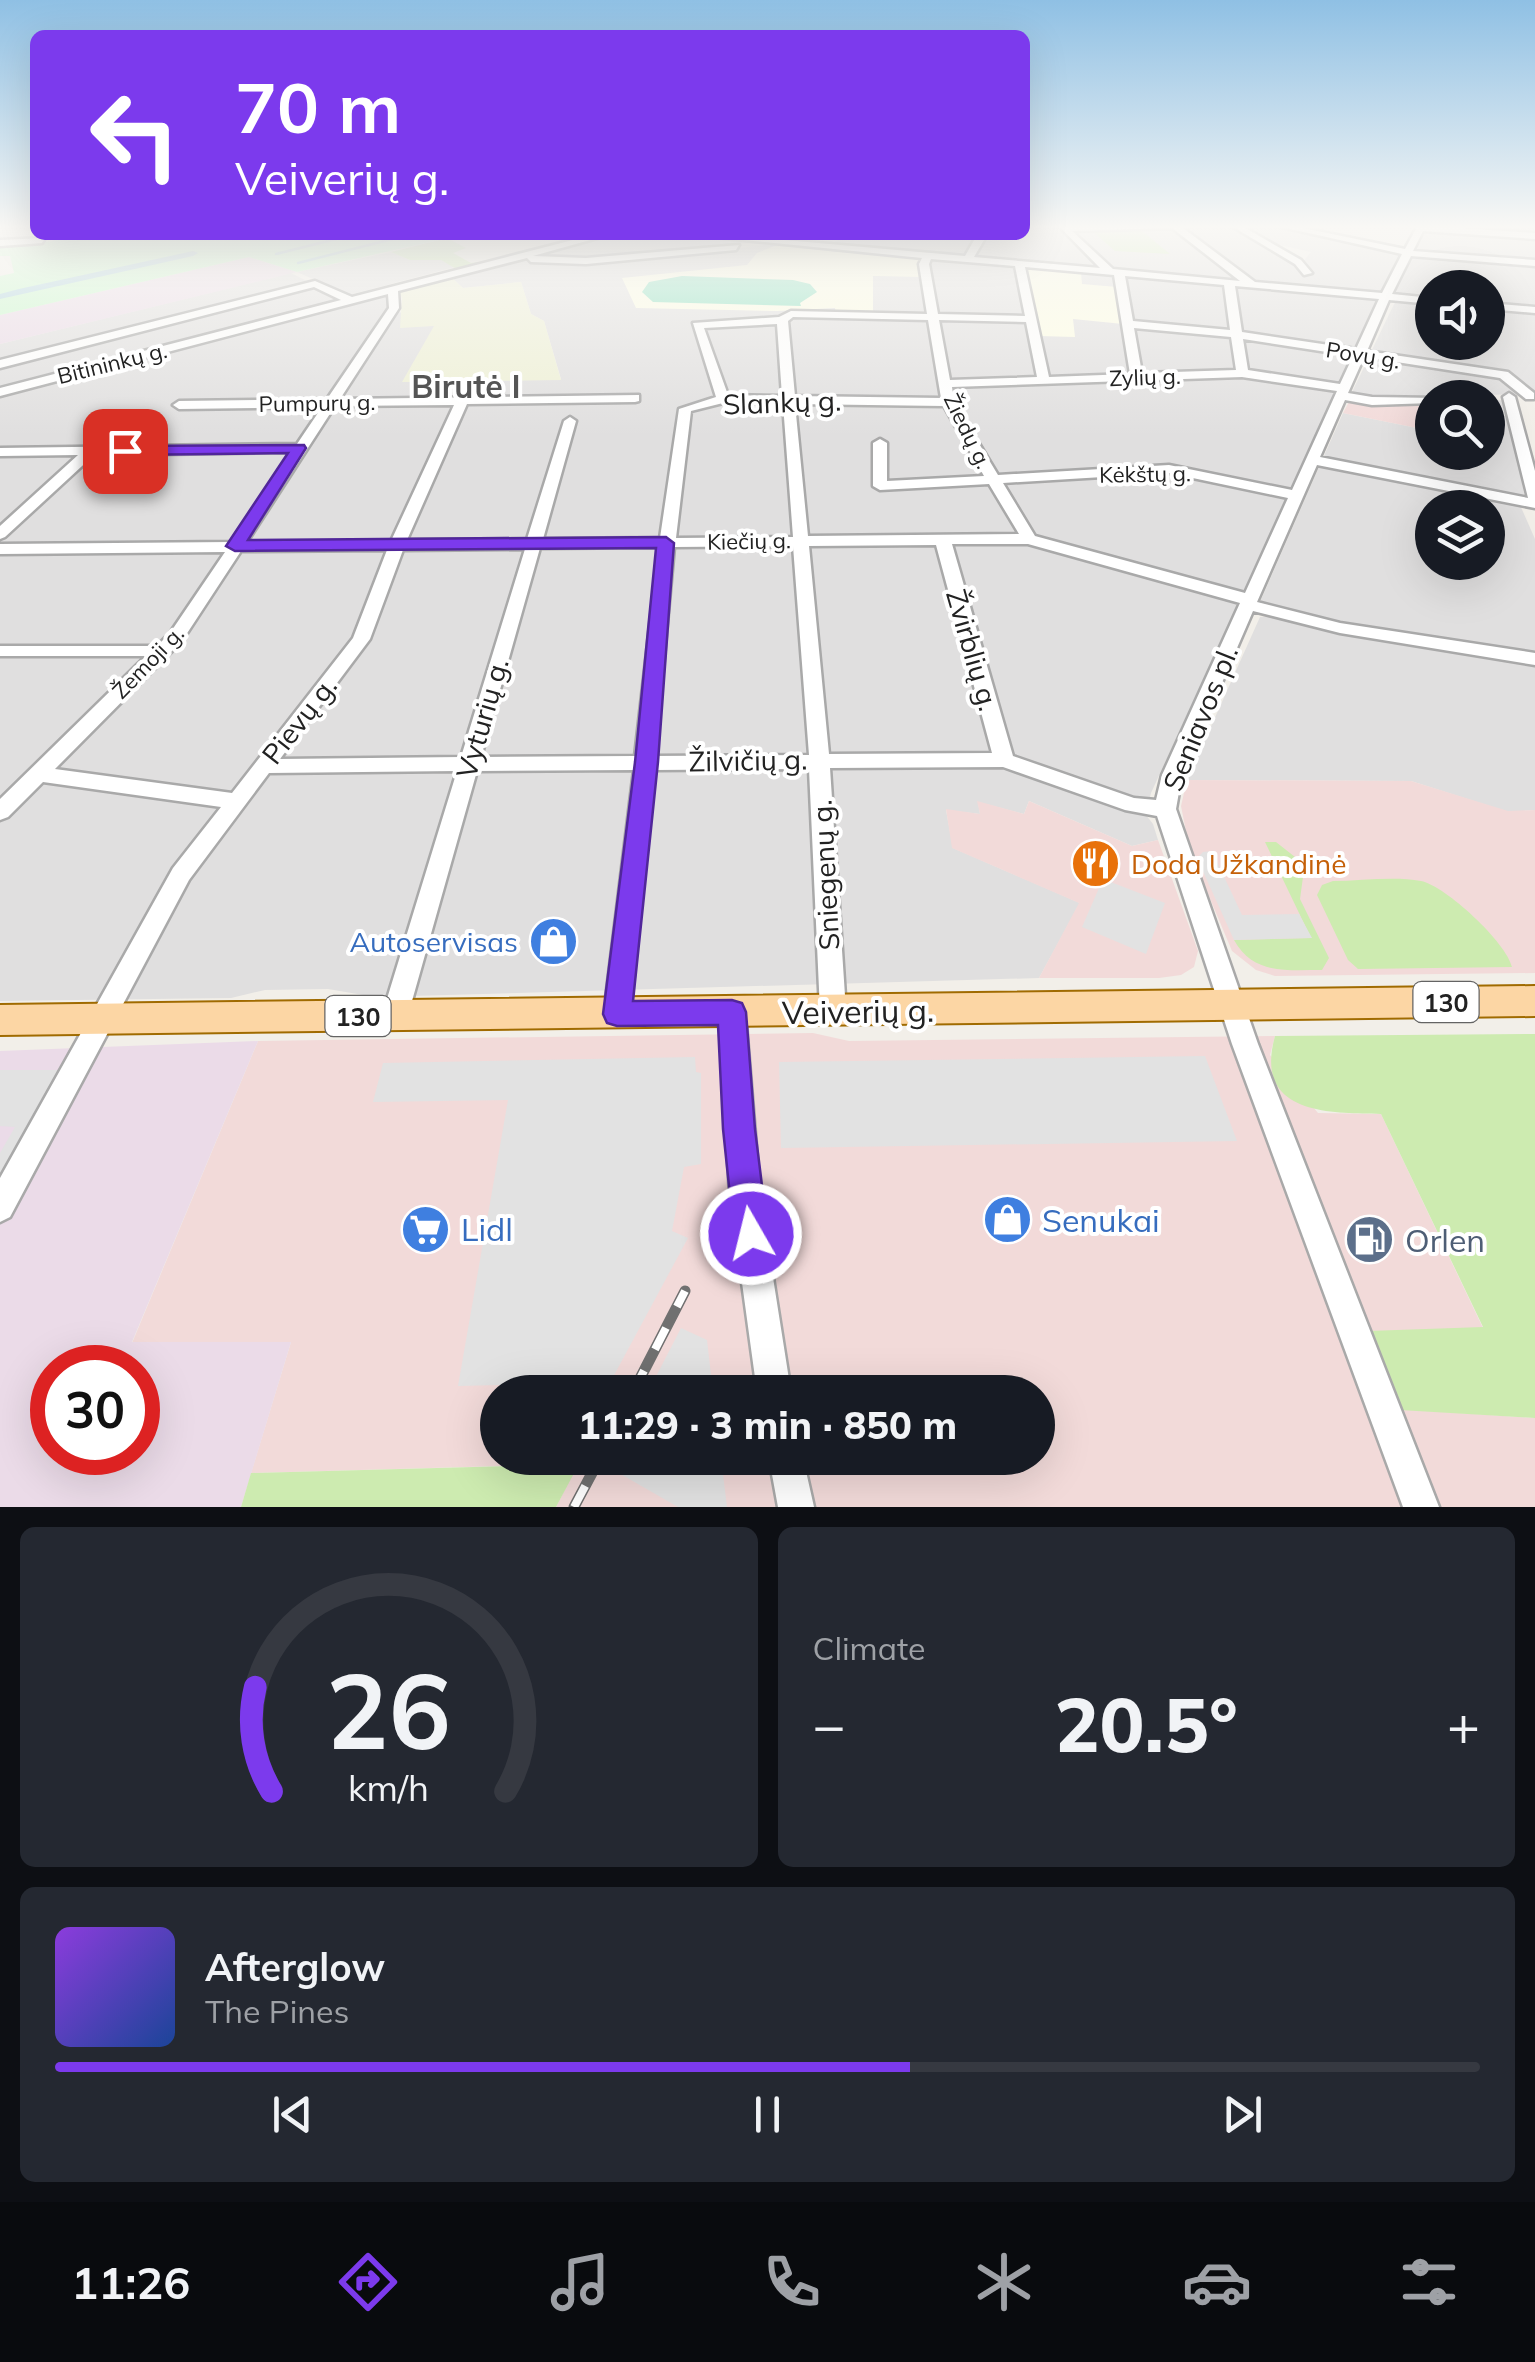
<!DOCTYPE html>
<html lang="en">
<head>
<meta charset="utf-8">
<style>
  :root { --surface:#171b24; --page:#242831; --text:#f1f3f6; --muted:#9ea1a6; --line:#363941; --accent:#7c3aed }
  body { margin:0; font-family:Mulish,sans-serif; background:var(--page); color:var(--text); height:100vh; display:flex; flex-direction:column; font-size:38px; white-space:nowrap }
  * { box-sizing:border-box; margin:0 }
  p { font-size:32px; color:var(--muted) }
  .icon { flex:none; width:55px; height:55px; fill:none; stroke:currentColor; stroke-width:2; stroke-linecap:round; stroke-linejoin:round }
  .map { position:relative; height:1507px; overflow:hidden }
  .panel { display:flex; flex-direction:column; gap:20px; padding:20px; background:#0d0f14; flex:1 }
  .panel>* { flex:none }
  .hud { position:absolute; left:30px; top:30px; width:1000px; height:210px; border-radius:15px; box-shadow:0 10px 40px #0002; background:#7c3aed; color:#fff; overflow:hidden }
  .fabs { position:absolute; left:1415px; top:270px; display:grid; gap:20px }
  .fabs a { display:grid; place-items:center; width:90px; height:90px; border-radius:50%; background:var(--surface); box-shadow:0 10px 40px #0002; font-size:50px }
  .speed { position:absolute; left:30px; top:1345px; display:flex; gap:20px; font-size:50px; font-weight:700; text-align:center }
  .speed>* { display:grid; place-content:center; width:130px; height:130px; border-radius:50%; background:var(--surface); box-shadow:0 10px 40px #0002; line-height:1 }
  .speed .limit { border:15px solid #d22; background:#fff; color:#111 }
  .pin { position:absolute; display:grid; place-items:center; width:85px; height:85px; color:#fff; margin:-42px; border-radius:20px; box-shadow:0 5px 15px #0006 }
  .me { position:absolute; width:110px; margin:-55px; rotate:352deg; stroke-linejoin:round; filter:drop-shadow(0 0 8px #0008) }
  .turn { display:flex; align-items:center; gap:35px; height:210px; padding:0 40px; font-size:45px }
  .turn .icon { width:130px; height:130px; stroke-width:2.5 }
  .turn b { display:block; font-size:70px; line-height:85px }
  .big { font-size:75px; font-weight:800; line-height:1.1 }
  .panel .card { flex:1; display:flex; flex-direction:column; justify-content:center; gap:15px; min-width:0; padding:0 35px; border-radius:15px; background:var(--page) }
  .panel .dial { align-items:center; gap:0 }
  .dial svg { height:260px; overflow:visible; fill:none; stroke:var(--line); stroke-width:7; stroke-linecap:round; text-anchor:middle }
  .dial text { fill:var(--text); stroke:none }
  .song { display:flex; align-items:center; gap:30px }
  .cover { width:120px; height:120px; border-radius:15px; background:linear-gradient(135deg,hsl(270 70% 55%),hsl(220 70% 35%)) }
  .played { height:10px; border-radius:5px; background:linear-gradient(90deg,var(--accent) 60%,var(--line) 60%) }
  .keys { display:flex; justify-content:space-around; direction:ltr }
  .heat { display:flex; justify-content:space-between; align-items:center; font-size:55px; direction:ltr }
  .panel .tiles { flex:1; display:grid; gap:20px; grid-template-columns:1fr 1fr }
  .card:last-child { grid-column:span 2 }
  .trip { position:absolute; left:480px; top:1375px; width:575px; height:100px; border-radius:50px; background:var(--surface); box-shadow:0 10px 40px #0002; font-weight:800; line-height:100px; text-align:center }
  .menu { display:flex; height:160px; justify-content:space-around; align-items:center; background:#090b0e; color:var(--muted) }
  .menu .icon { width:70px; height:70px }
  .menu .on { color:var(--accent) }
  .menu b { font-size:45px; color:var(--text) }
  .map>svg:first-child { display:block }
</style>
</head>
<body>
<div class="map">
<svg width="1535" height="1507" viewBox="0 0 1535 1507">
  <rect width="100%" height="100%" fill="#f2efe9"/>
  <path fill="#e0dfdf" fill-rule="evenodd" d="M1025,225H1056L1103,269L973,258L986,235H1025Z
    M1200,225H1231L1293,261L1306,274L1309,273L1301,264L1311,252L1262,241L1237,225H1270L1400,255L1380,292L1376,293L1255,283L1180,227Z
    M1428,225H1535V235L1443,231L1535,240V262L1420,253L1414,250Z
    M1137,227H1172L1243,282L1115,270L1070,231L1090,229L1168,254Z
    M609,235H676L744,241L738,246L588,260L522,256Z
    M844,235H980L967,256L832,244Z
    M779,244L1377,301L1151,793L1146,815L1153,824L1158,840L1132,846L1029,801L1024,814L978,802L980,814L946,810L953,848L1080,903L1039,978L375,997L328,989L265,990L231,998L0,1001V394L380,296H391L389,308L435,326L403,382L561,379L544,321L531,314L521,282L463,288L450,276L520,259L585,262Z
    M391,252L410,260H441L455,267L349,295L297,272Z
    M1412,256L1535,263V308L1488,304V288H1432V300L1395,296L1390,294Z
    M291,273L311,283L0,362V344Z
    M310,286L341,299L0,390V365Z
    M1396,300L1432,302V342H1488V307L1535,310V394L1507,374L1370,354Z
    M1369,357L1496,375L1522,394L1370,398L1356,395L1352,392Z
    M1488,399L1506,401L1525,498L1323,458L1343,413L1432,431V452H1488Z
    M1319,467L1520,505L1535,539V656L1357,628L1260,602ZM1432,508H1488V562H1432Z
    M1273,616L1535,662V810L1508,812L1411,781L1187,780L1260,617Z"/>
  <path fill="#f2dad9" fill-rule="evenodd" d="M1350,400L1432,401V431L1343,413Z
    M1187,780L1411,781L1508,811L1535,810V973L1275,976L1256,970L1232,951L1190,851L1181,806Z
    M977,801L1024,814L1029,801L1132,846L1158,840L1198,951L1194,967L1181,975L1159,978H1039L1079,903L952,848L946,809L980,814Z
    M813,1033L849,1041L1275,1036L1270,1055L1318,1113L1381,1114L1483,1328L1399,1409L1535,1418V1507H556L578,1464L251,1473L291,1342L132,1343L258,1041ZM498,1392H1038V1458H498Z"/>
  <path fill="#ebdbe8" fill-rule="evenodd" d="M249,257L297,272L0,344V315Z
    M258,1041L132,1342H291L241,1507H0V1051ZM52,1368H138V1452H52Z"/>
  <path fill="#ffffe5" d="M779,244L920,257L921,277L873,276V313L836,312L835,308L777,311L636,308L622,278L747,265L757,253Z
    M1023,268L1081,273L1082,284L1117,287L1123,324L1073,319L1075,337L1039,336Z"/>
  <path fill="#eef0d5" d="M450,276L463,288L521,282L531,314L544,321L561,380L402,382L434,326L400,328L402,298L399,291Z"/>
  <path fill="#cdebb0" d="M1137,227L1170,254L1115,251L1090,229Z
    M447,238L466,248L453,253L471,263L487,261L458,270L441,260H410L391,252Z
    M1265,842H1276L1295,857L1303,877L1300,899L1329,958L1322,970C1287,970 1253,975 1234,940L1311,938Z
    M1333,881C1361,881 1394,876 1421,881C1446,886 1507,943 1512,967L1358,969L1348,960L1317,895L1322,885Z
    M1535,1034V1418L1400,1410L1368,1331L1483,1327L1381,1114C1329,1113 1253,1115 1275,1036Z
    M579,1464L556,1507H241L251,1473Z"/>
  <path fill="#c8facc" d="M60,235H461L297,272L249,257L0,315V276L14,273L10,256H0V248L53,241Z"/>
  <path fill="#88e0be" d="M682,276L793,280L810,284L817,292L800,303L801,306L653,302L642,292L649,282Z"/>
  <path fill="#e2e2e2" d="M1212,851L1242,915L1299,914L1312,938L1234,940L1197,858L1203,852Z
    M1103,879L1165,903L1146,954L1082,927Z
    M1205,1056L1237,1141L781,1148L779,1062Z
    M695,1057L696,1072L701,1073V1164L684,1167L672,1231L688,1238L605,1392L585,1383L458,1386L508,1100L373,1102L383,1063Z
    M0,1070H61L0,1182V1153L15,1127L0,1126Z
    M681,1328L707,1340L713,1392H648Z
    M615,1458H721L727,1507H678L610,1468Z"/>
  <path fill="#aad3df" d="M193,251L198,253L193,256L0,299V294L19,289Z"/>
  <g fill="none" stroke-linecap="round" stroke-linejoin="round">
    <path stroke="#aad3df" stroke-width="2.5" d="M276,254L352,235
      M298,263L408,235"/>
    <defs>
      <path id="minor" d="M1058,225H1187L1183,228L1255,282L1382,293L1402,254L1273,225H1288L1405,249L1418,225L1535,233V239L1423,231L1413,251L1535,260V266L1411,256L1392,294L1432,298V304L1389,300L1367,351L1508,372L1534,393V399H1526L1500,378L1364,357L1348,393L1372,397L1437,398H1432V403L1372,405L1345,400L1320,457L1528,498L1503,397L1509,393L1515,397L1535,471V508L1317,465L1257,602L1340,623L1535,653V665L1340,633L1253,611L1182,775L1176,809L1258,1044L1439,1507H1403L1232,1044L1157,816L1125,810L1003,767L830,768L846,1011L842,1019L833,1022L824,1019L820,1011L809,769L654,770L630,1014L626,1022L617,1025L608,1022L604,1014L634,770L477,771L408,1015L404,1023L395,1026L386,1023L382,1015L457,771L269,773L189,880L10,1217L0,1222V1178L173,868L221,807L43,782L8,817L0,820V799L146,656H0V646H157L170,633L225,552L0,554V544L231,542L292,452L94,455L5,537L0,539V526L78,455L0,456V448L297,444L322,407L179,409L173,405L179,401L327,399L389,308L388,294L0,396V388L341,300L314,287L0,368V360L315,281L352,297L592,235H608L533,256L586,258L739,245L736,250L586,264L531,262L527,258L398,291L399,308L340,399L639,395V401L635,402L467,404L407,540L527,539L564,421L570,417L576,421L543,539L660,538L679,409L716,397L693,323L779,317L791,311L927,314L919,264L922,258L694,235H729L965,256L977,235H987L974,257L1100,268ZM1172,228L1240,281L1113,269L1072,231ZM931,259L1015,266L1025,316L938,314L929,264ZM1025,267L1114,275L1130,374L1049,377ZM1125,276L1224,285L1230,330L1133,321ZM1235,286L1379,299L1356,349L1242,332ZM793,317L928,320L941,398L795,396L788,321ZM939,320L1026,322L1037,377L950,380ZM777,324L782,396L728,395L704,328ZM1134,328L1231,337L1236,370L1142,373ZM1243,339L1353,356L1340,384L1248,370ZM1242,377L1337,391L1292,490L1169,465L998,475L954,402L952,387ZM723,403L783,404L793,537L676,538L691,411ZM795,404L944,406L984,476L887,481V443L880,439L873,443V486L880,490L989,484L1019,534L808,536ZM454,405L391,541L247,542L335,406ZM1169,473L1288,498L1245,593L1035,536L1003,483ZM952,544H1028L1240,603L1162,775L1156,800L1134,798L1013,756ZM936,545L992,753L829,754L809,546ZM793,546L809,755L655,756L674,547ZM659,547L635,756L481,757L540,548ZM525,549L461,757L280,759L370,639L403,550ZM387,550L353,638L232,793L55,769L182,641L241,551Z
        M1230,225H1240L1301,260L1312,273L1304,275L1295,264Z
        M45,238L42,243L0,246V240Z
        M1488,303L1535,307V313L1488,309Z
        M732,1001L741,1004L745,1012L760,1195L791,1392H757L730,1195L719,1012L723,1004Z
        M769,1458H803L814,1507H778Z"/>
      <path id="major" d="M1535,986V1016L0,1035V1005Z"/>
    </defs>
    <use href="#minor" stroke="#a9a9a9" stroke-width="5"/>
    <use href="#major" stroke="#a06b00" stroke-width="4"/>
    <use href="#minor" fill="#fff" fill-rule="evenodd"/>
    <use href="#major" fill="#fcd6a4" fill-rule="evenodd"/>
    <defs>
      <path id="rail" d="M633,1392L685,1291
        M574,1507L600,1458"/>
    </defs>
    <use href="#rail" stroke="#707070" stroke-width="11"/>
    <use href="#rail" stroke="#fff" stroke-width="8" stroke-dasharray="24" stroke-linecap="butt"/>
  </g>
  <linearGradient id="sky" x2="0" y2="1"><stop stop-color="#8fc0e4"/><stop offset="0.52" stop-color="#f9f8f5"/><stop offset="1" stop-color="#f9f8f5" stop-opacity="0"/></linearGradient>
  <rect width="1535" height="436" fill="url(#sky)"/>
  <path fill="#7c3aed" stroke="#51269a" stroke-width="2.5" d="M304,445L306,448L248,540L666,537L674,543L658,762L633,1001L732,1000L742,1003L746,1012L755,1129L768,1234L763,1246L751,1251L739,1246L734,1234L723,1129L718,1025L617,1026L607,1023L603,1014L635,762L656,548L235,551L226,546L288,453L125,455L117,451L125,446Z"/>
  <defs>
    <symbol id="restaurant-disc" viewBox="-11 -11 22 22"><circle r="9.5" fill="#e8710a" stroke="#fff"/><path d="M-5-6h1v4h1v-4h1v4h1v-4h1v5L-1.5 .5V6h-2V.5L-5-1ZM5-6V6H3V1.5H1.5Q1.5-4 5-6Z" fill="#fff"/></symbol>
    <symbol id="shop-disc" viewBox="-11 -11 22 22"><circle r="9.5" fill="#3f7fe0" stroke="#fff"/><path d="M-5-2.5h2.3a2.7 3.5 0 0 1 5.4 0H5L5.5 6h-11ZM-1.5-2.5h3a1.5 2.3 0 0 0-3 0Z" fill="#fff"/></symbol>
    <symbol id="supermarket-disc" viewBox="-11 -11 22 22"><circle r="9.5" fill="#3f7fe0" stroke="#fff"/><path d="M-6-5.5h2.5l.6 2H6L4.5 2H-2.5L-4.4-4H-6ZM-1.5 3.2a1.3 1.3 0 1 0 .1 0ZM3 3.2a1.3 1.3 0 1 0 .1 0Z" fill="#fff"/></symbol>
    <symbol id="fuel-disc" viewBox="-11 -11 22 22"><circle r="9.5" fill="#5c6f8a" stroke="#fff"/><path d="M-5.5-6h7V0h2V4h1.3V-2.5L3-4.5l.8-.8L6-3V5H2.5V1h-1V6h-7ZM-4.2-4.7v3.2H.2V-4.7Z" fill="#fff"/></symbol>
  </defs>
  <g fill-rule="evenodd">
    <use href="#restaurant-disc" x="1068" y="836" width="55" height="55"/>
    <use href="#shop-disc" x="526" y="914" width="55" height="55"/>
    <use href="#shop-disc" x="980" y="1192" width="55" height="55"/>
    <use href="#supermarket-disc" x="398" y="1202" width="55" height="55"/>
    <use href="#fuel-disc" x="1342" y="1212" width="55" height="55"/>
  </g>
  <g text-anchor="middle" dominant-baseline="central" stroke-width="8" stroke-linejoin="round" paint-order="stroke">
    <g font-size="22" fill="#222" stroke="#fff">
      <text transform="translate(1363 355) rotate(9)">Povų g.</text>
      <text transform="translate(112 363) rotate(-14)">Bitininkų g.</text>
      <text transform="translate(1145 377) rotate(-2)">Zylių g.</text>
      <text transform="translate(317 403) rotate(-1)">Pumpurų g.</text>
      <text transform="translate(968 431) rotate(64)">Žiedų g.</text>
      <text transform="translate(1145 474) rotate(-1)">Kėkštų g.</text>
      <text transform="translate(749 541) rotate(-1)">Kiečių g.</text>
      <text transform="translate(148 662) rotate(-46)">Žemoji g.</text>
    </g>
    <g fill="#fff" stroke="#646464" stroke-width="2.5">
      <rect x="1413.5" y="982" width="65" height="40" rx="8"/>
      <rect x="325.5" y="996" width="65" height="40" rx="8"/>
    </g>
    <g font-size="25" font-weight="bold" fill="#222">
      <text x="1446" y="1002">130</text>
      <text x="358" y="1016">130</text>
    </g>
    <g font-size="28" fill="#222" stroke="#fff">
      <text transform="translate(782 402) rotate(-2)">Slankų g.</text>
      <text transform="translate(973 650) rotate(74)">Žvirblių g.</text>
      <text transform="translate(482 718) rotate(-74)">Vyturių g.</text>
      <text transform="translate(1200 718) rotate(-68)">Seniavos pl.</text>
      <text transform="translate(299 720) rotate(-52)">Pievų g.</text>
      <text transform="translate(748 760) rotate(-1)">Žilvičių g.</text>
      <text transform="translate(825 875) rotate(-93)">Sniegenų g.</text>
    </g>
    <g font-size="28" fill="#c56008" stroke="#fff" text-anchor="start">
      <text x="1131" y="863">Doda Užkandinė</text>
    </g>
    <g font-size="28" fill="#366cbe" stroke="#fff" text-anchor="end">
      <text x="518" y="941">Autoservisas</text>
    </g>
    <g font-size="32" font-weight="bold" fill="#555" stroke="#fff">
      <text x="466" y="386">Birutė I</text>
    </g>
    <g font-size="32" fill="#222" stroke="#fff">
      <text transform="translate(858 1011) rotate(-1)">Veiverių g.</text>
    </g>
    <g font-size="32" fill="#366cbe" stroke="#fff" text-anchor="start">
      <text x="1042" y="1220">Senukai</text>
      <text x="461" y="1229">Lidl</text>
    </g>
    <g font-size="32" fill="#4e5e75" stroke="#fff" text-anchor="start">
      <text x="1405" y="1240">Orlen</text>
    </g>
  </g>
</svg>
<div class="fabs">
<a><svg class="icon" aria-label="sound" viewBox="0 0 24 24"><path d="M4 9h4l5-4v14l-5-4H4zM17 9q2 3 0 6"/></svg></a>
<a><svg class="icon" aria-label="search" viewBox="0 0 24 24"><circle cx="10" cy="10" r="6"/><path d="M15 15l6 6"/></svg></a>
<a><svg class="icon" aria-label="layers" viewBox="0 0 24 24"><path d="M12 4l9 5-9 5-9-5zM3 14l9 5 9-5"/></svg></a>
</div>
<div class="speed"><div class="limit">30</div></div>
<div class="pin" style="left:125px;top:451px;background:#d93025"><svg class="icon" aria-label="arrive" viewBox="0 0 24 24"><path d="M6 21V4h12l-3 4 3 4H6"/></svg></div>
<svg class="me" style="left:751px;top:1234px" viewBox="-20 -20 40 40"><circle r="17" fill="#7c3aed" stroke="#fff" stroke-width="3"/><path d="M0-11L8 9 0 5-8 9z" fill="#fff"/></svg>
<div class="trip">11:29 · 3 min · 850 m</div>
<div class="hud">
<div class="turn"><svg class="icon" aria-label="left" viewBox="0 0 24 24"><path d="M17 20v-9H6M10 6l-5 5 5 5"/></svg><div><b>70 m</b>Veiverių g.</div></div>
</div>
</div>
<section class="panel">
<div class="tiles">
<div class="card dial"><svg viewBox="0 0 100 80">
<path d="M14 69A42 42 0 1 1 86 69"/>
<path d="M14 69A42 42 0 0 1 9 37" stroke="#7c3aed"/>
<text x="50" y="56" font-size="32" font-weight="700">26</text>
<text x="50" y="72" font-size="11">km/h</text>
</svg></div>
<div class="card"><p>Climate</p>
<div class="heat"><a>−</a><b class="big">20.5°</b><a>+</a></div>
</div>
<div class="card">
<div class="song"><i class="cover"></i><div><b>Afterglow</b><p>The Pines</p></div></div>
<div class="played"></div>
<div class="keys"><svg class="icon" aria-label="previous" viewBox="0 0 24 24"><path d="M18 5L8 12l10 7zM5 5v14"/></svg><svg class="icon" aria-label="pause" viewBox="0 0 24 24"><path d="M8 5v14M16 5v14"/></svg><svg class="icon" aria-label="next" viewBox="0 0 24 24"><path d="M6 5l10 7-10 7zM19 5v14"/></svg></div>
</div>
</div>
</section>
<nav class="menu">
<b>11:26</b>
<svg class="icon on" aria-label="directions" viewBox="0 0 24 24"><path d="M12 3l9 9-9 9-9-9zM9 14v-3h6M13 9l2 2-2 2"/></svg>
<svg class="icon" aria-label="music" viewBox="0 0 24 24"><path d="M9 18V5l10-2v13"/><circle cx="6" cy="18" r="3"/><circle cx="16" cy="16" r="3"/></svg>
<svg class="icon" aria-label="phone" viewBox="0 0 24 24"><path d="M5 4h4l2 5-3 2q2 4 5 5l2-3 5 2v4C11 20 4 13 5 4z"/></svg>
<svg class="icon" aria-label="climate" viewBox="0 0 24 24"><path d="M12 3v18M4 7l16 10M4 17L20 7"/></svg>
<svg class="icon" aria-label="car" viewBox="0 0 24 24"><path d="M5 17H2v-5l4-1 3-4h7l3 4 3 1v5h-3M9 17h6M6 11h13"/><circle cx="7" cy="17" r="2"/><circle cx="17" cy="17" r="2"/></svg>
<svg class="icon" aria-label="filters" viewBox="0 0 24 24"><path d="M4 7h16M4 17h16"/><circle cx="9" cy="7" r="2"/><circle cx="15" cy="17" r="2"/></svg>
</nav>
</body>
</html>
